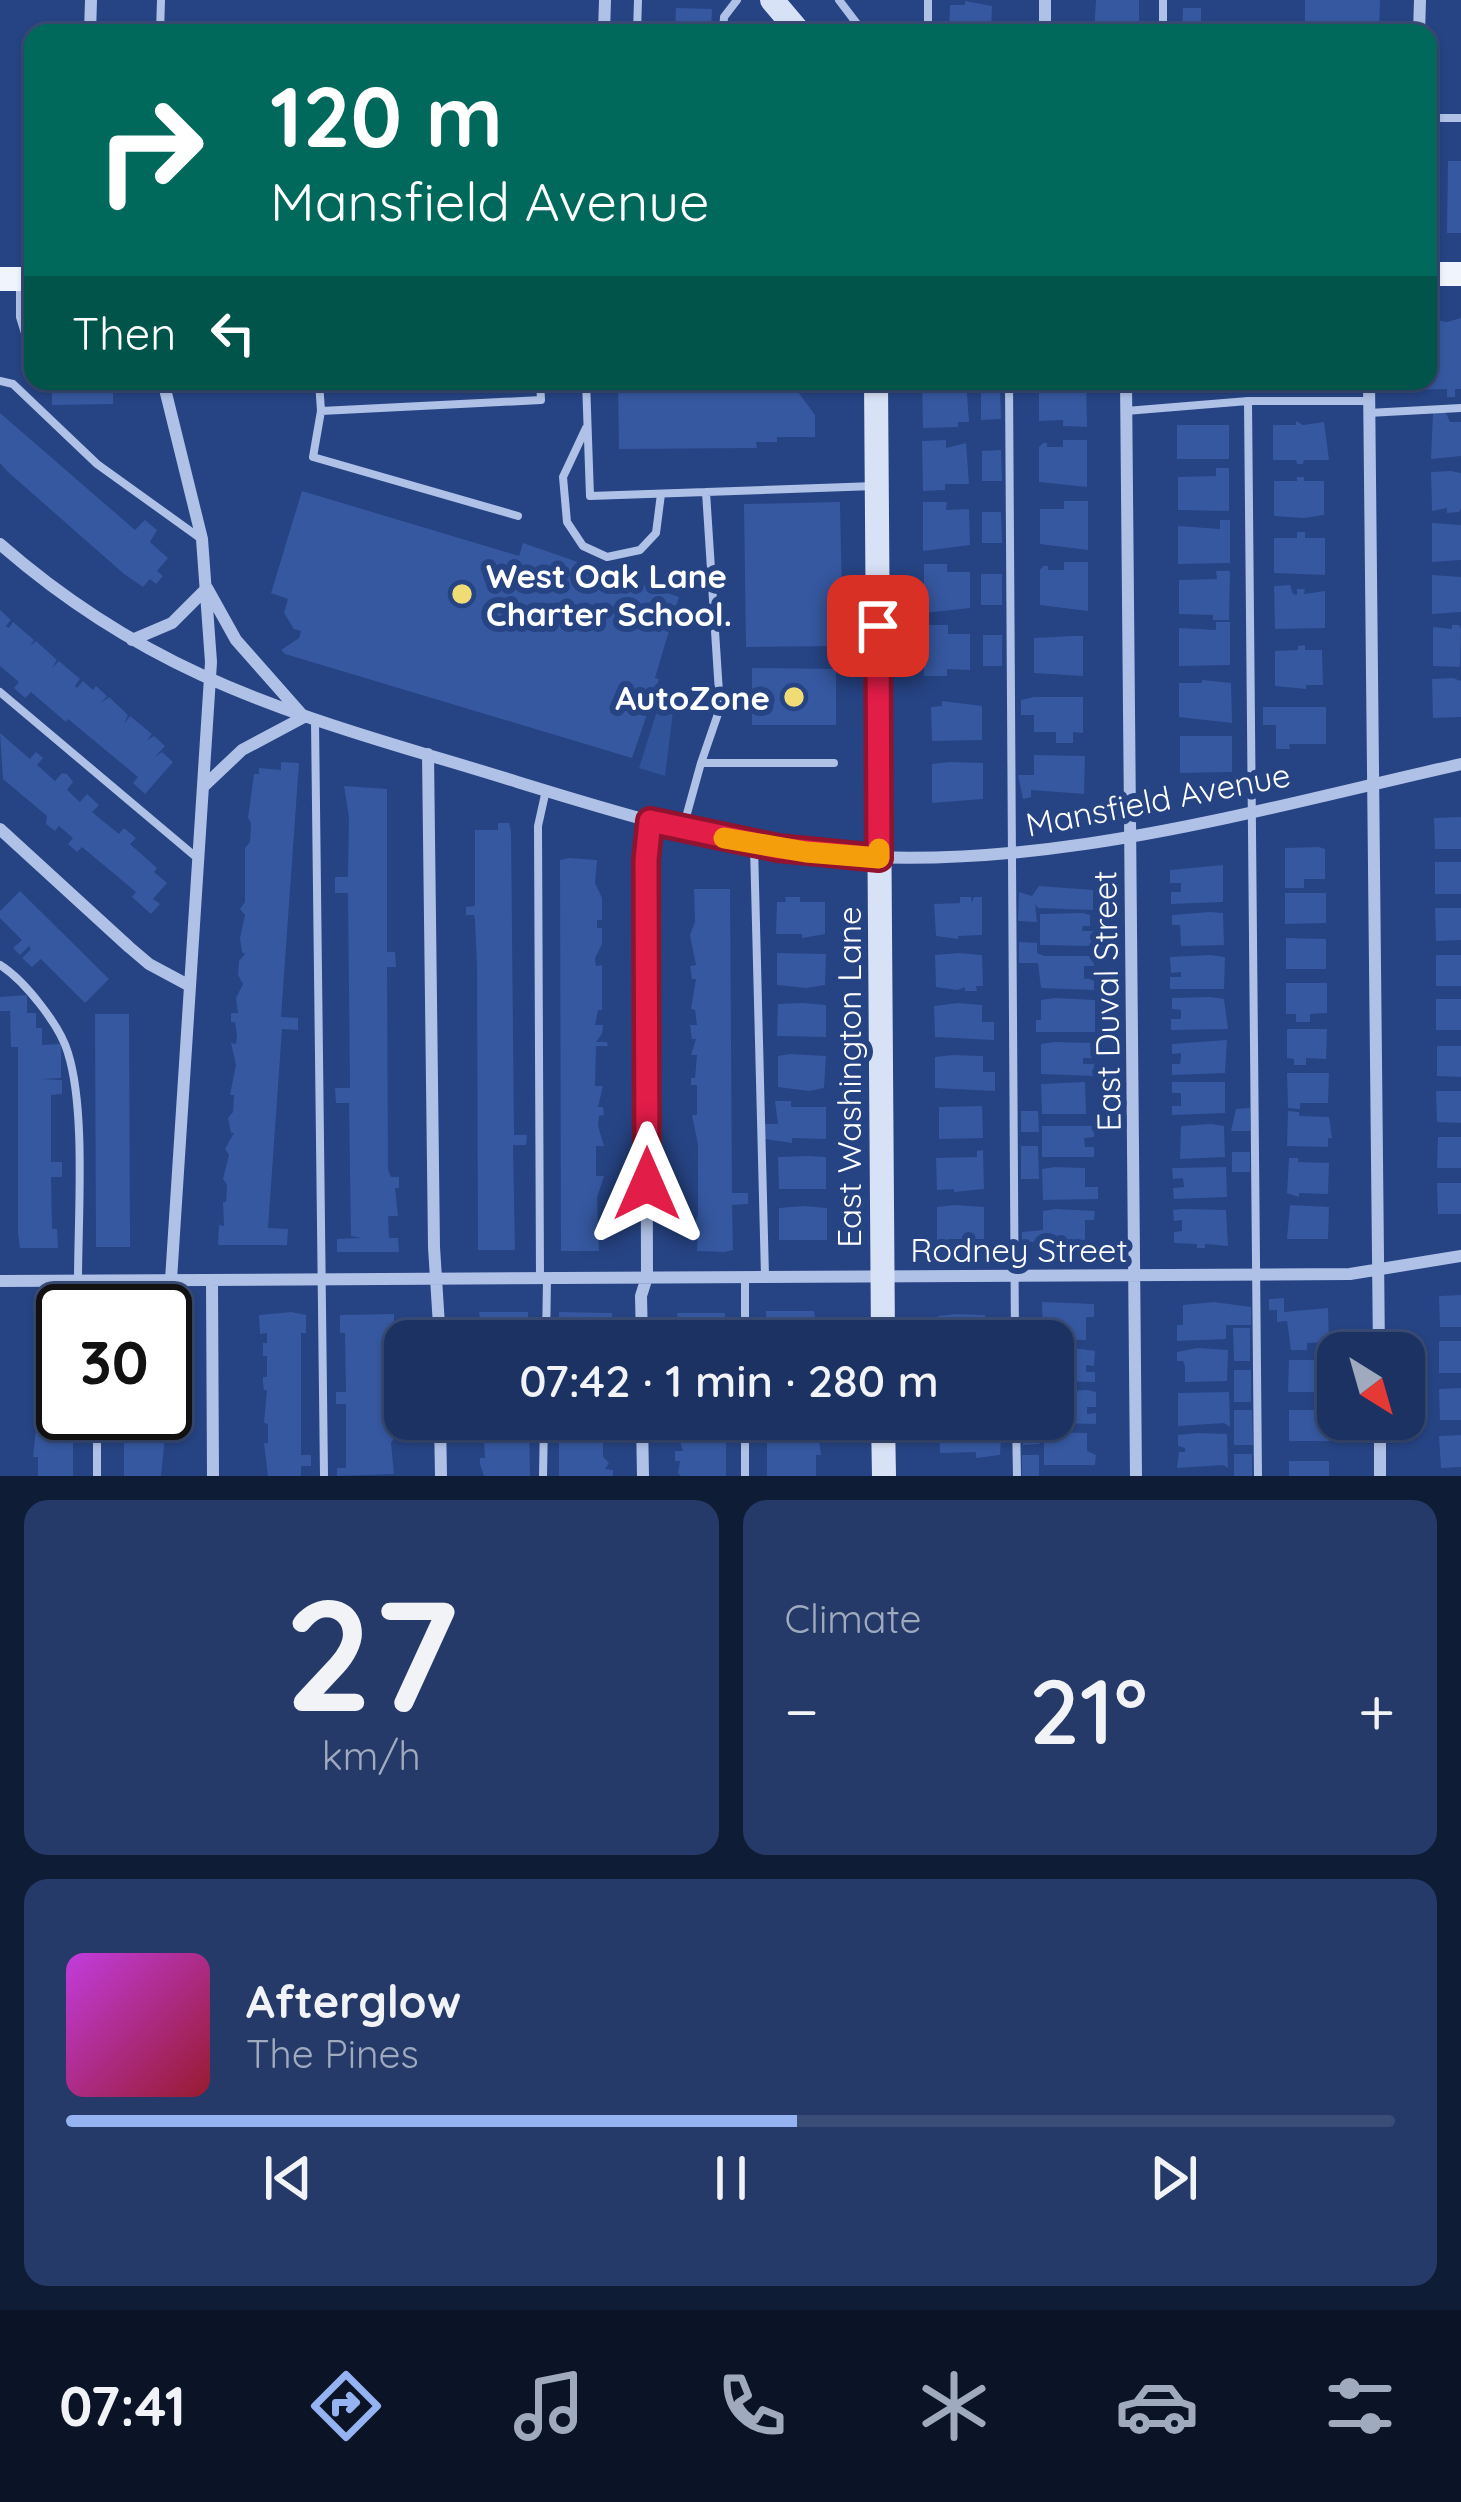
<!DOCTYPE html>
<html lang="en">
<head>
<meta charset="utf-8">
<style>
  :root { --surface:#1c3262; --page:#253a68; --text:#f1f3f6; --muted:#a0aabe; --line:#3a4d77; --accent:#95b2f1 }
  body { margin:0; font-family:Quicksand,sans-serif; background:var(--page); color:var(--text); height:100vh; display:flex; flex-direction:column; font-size:45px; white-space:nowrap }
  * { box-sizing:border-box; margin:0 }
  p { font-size:39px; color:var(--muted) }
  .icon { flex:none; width:66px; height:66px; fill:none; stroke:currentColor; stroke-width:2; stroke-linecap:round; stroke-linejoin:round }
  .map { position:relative; height:1476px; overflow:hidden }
  .panel { display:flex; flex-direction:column; gap:24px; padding:24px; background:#0f1c36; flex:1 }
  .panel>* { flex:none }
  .banner { position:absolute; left:24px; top:24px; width:1413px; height:366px; border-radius:24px; box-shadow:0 3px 9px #0004,0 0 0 3px var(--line); background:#00695c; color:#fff; overflow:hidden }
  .needle { width:78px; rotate:143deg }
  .fabs { position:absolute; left:1317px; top:1332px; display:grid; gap:24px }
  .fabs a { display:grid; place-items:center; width:108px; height:108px; border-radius:24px; background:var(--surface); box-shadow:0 3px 9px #0004,0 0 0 3px var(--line); font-size:60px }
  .speed { position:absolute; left:36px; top:1284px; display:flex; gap:24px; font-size:60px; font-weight:700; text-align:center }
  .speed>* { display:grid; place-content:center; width:156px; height:156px; border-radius:50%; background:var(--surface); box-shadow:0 3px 9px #0004,0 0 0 3px var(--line); line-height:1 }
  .speed .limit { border:6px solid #111; border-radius:18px; background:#fff; color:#111 }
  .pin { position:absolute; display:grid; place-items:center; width:102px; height:102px; color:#fff; margin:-51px; border-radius:24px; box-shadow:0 6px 18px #0006 }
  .me { position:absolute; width:132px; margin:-66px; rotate:0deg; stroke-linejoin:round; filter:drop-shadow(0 0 9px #0008) }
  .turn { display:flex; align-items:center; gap:42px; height:252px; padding:0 48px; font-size:54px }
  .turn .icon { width:156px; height:156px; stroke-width:2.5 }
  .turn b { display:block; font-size:84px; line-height:102px }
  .then { display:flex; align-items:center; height:114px; padding:0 48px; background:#0003; gap:24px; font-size:45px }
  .big { font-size:90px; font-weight:600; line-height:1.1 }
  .panel .tile { flex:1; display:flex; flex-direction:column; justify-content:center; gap:18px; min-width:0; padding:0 42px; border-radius:24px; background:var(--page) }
  .panel .dial { align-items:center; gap:0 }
  .dial b { font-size:156px; line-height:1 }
  .song { display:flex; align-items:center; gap:36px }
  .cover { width:144px; height:144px; border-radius:18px; background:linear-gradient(135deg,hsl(290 70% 55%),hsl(350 70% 35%)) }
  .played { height:12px; border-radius:6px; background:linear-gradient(90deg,var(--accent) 55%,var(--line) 55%) }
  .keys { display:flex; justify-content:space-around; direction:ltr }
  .heat { display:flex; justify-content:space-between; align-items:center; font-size:66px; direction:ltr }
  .panel .tiles { flex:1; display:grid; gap:24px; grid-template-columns:1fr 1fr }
  .tile:last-child { grid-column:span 2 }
  .trip { position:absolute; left:384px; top:1320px; width:690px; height:120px; border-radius:24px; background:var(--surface); box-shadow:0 3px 9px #0004,0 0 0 3px var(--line); font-weight:600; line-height:120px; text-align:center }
  .tab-bar { display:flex; height:192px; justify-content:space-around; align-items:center; background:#0b1427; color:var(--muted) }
  .tab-bar .icon { width:84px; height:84px }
  .tab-bar .on { color:var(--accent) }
  .tab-bar b { font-size:54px; color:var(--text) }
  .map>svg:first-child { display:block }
</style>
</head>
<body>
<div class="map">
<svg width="1461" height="1476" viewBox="0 0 1461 1476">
  <rect width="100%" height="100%" fill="#264383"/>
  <path fill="#30539a" d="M663,692L675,696L665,776L639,768Z"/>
  <path fill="#3658a0" d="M1096,0H1139V33H1094Z
    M1305,0H1380L1379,33H1305Z
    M965,1L992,6L991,33H949L950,5H965Z
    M676,8L712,9L711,33H675Z
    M1183,8H1201V33H1182Z
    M1448,161H1461V233H1447Z
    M1461,318V389H1455V397H1447V389L1407,390V381H1428V319L1447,322Z
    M52,381H113V404L52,405Z
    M618,381H790L815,415V437H777V442H756L757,448L619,449Z
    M922,381H945L946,386L966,381L969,422H958V427L923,428Z
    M1062,381H1086L1087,427L1063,426V420L1039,421V385H1063Z
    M1165,381H1239V385L1165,390Z
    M981,389H1000L1001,419L981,420Z
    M0,413L135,530L145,520L157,530L150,542L168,558L157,571L163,576L156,584L150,579L143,587L124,574L8,472L0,463Z
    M1433,413H1446L1450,422H1461V456L1431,459Z
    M1296,421L1303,425L1324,422L1329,460H1304L1303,464H1297L1296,460H1273V425H1296Z
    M1177,425H1229V459H1177Z
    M946,440V448L966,443L969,484H945V490L923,491L922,441Z
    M1063,440H1087V487L1039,482V447L1043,443H1047V447H1063Z
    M1001,450L1002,481H982V451Z
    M1216,468H1229V511L1178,510V477L1216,476Z
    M1451,471L1461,473V508L1459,512L1447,513V508L1432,511L1431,472Z
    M1297,477H1304V481H1324V515L1304,518L1274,516V481H1297Z
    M302,491L519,556L523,543L679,597L655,678L659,679L632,758L285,654L281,650L299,638L301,631L294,629L284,613L288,599L271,593Z
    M1064,501H1088V550L1040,544V509H1064Z
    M840,502L843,646L746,647L744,504Z
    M923,502H947L946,510L969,509L970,545L923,551Z
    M982,512H1001L1002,543H982Z
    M1220,520H1230V563L1178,564V526L1220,529Z
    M1432,523L1461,525V560L1432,562Z
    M1297,532H1305V538H1325V575L1274,573V538H1297Z
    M1064,562H1088V611L1040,605V570L1043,566H1048V570H1064Z
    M924,564H947V572H970V608L924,613Z
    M1216,571H1230L1229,620H1213V615L1179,614V580L1217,579Z
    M981,574H1002V605H981Z
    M1432,575L1461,577V612L1432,614Z
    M1290,585L1293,594L1297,595V589H1305L1304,594L1325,591V628L1275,629L1274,586Z
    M0,610L11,620L6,626L9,628L13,622L34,640L30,646L36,641L57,660L52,668L59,661L80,679L75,686L77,688L83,681L93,690L96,686L107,696L101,703L109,697L128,715L124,724L130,716L152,734L147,740L154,736L165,746L155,757L162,752L173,762L145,794L133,783L138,777L68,719L66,722L31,692L25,698L14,688L19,682L0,666Z
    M1216,622H1230V665L1179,666V628L1216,630Z
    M924,625H948V634H970V670L947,669V676H924Z
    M1452,625H1459L1461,629L1460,667L1433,666V627L1452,629Z
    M983,635H1002V666H983Z
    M1072,636H1083V676L1034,673V638Z
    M1305,645V650H1322L1323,685H1306V689L1275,686V651L1298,650V646Z
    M752,668L836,669V725H752Z
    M1453,678L1461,681V717L1433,718L1432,679Z
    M1202,680L1231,683L1232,723L1179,717V683H1202Z
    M1034,697H1083V733L1073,732V743H1056V732H1034V715H1021V700Z
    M942,701L982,706V740L932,741L931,707L942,706Z
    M1263,707H1326V744H1289L1290,749H1276V725H1263Z
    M0,733L30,759L36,752L43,758L37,765L55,781L62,773L67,774L73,782L67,790L80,802L87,794L99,805L92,812L119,834L124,828L136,838L130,844L157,868L154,872L167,883L153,899L160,904L151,914L132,897L136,892L82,847L77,852L68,844L73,838L59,826L55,831L46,824L47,816L3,779Z
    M1180,736H1232V772L1180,773Z
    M1034,755L1085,756L1084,794L1031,790V797L1023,799L1018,775H1034Z
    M281,762L299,763L281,1017L298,1018V1030L282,1029L268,1228L288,1229L287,1245H218L219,1225L224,1226L223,1202H226L227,1185L223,1179L229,1155L225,1149L234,1133H231L228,1118L233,1112L234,1095H230L236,1065L231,1043L236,1044L237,1035L235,1022H231V1013H238L236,998L243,984L238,975L239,961L245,954L242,952L240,938L245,915L240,909L245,902V848L250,842L251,823L248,818L254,774H259V768L281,770Z
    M950,762L983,763V799L932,803V764Z
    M344,786L387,789V952H395L396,967H387L388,1170L391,1177H399V1188H395L398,1216H388L389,1238H398L399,1252H337V1239L361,1238L351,1236L349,1103H336L335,1088H350L348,893H335V877H348L349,817Z
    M1461,817V849H1435L1434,818Z
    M498,823H509L511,831L514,1135H527L526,1145H513L515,1250H478L477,965L475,920L474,915H466V907L475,906V830H498Z
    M1319,847L1325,849V879H1304V888H1285V848Z
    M569,858L597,860L595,883L602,898V920H597V928H602V944L595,958L596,966L602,965V1010H598L595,1025H603L602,1034L596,1042H607L608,1046H596L595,1086H603L598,1107H603L604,1115L599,1116L598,1126L604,1146H596V1176H604L597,1198L599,1251H561L560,860Z
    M1435,862H1461V894H1435Z
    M1223,865V902L1171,904V892H1181V883H1170V870Z
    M1039,886L1093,890V910L1038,908L1035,904L1037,922L1018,921L1019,892L1032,896Z
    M694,889H730L732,1193H748V1204L732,1205L733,1250L724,1252L697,1251L698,1235L688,1236V1227H694L698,1214V1145L692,1115H697V1085H691V1078H695L697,1055H691L696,1039H692L690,1025H697L695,1010L691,1009L696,979H692L690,966L696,965L690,935L695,922Z
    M20,891L109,979L85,1003L41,959L32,967L22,958L31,949L29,946L20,955L13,948L22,940L0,918V911Z
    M1285,893H1326V923L1285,924Z
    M785,897H800V902H825V934L802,938V934H776L777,902H786Z
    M960,897H971L972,903L974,897H982V935L958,936V939L936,936L934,904L960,903Z
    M1435,908H1461V940L1436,941Z
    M1210,912L1223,913L1224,945L1181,946L1180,925H1172V915Z
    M1083,913L1090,915V926H1083L1082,931H1097L1094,946L1040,945V914Z
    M1286,938L1326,939V969H1286Z
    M1019,942L1037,943V953L1044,956H1094V966H1084V979L1094,978V990L1041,988L1038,963H1019Z
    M777,953L826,954L825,985L806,988L777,985Z
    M958,953L982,955L983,986H976L977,991H965V987L958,990L936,987L935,955Z
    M1210,955L1225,957L1224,989H1170V977H1181V972L1171,973L1170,957Z
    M1436,955H1461V986H1436Z
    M1286,983H1327V1013L1310,1014V1022H1296V1014H1286Z
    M27,995V1013H36V1028H42V1045L61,1044V1078L40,1079L62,1080V1094L51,1095V1162H62V1177H51L52,1229H57L58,1248H20L18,1234V1047H11L10,1011H0V997Z
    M1211,997L1224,999L1228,1029L1171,1030V1019H1181V1010L1172,1009V998Z
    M1055,998L1095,1000V1032H1036V1020H1041V1000Z
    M1436,999H1461V1030H1436Z
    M803,1003L826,1005V1037L777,1036L778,1004Z
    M958,1003L982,1005V1022H994V1040L935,1037L934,1006Z
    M95,1014H129L130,1247H96Z
    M1287,1029H1327L1326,1059L1306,1058V1065H1294V1059L1287,1058Z
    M1227,1040L1225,1073L1172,1075V1064H1180L1181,1057V1053L1172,1054V1044Z
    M1054,1042L1094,1043L1095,1058H1083V1064H1094V1076L1041,1074V1044Z
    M1437,1046H1461V1077L1437,1076Z
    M790,1054L826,1056L824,1088L809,1091L778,1087V1056Z
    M953,1055L983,1056V1072H995V1091L935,1088V1057Z
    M1287,1073H1329L1328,1103H1300V1109L1288,1108Z
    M1085,1082L1086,1114H1042L1041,1084Z
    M1172,1082H1225V1113L1172,1115V1106H1181V1093H1172Z
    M1436,1091H1461V1123L1437,1122Z
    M775,1101H791V1107H826V1139L792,1138V1143L765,1139V1124H778Z
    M982,1106L983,1138L939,1139V1107Z
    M1250,1108V1131H1231L1236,1109Z
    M1021,1111H1038L1039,1132H1021Z
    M1288,1111L1299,1112V1116L1329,1117L1332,1138H1328V1147L1287,1146Z
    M1211,1124L1224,1126L1225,1157L1180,1159L1181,1126Z
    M1042,1126H1094V1137L1084,1138L1085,1147H1094V1157H1042Z
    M1438,1137H1461V1168H1437Z
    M1021,1146H1038L1039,1179H1021Z
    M983,1150L984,1189L954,1192V1189L937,1190L936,1158L977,1157V1151Z
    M1232,1152H1250V1172H1232Z
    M809,1156L826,1157V1189H779L778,1157Z
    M1289,1158H1298V1162L1329,1163L1328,1194L1299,1193V1197L1287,1193Z
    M1055,1167L1085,1168V1187H1098V1199L1043,1200L1042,1169Z
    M1226,1167L1227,1197L1174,1199L1173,1188L1184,1187L1183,1178L1173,1179L1172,1168Z
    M1437,1183H1461V1214H1438Z
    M954,1205L984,1207V1239H948V1244L937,1240V1207Z
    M1290,1205L1329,1207L1328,1239H1287Z
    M804,1206L827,1208V1240H779V1208Z
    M1056,1209L1095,1211L1094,1220H1085V1243L1058,1245L1043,1242V1235L1039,1242H1022V1232L1043,1230V1211Z
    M1183,1209L1226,1210L1228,1246L1205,1244V1248H1197V1244L1174,1243V1232L1182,1231V1220L1174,1221L1173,1210Z
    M1461,1295V1327H1440L1439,1296Z
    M1284,1298V1312L1328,1308L1329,1342L1307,1343V1350H1291L1287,1321L1277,1322V1310H1269V1299Z
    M1042,1302L1094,1304V1317H1086V1340L1043,1339Z
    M1214,1302L1251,1307V1325H1226V1339L1177,1341V1325H1183V1305Z
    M766,1311H814L818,1335H815L814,1341H767Z
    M291,1312L306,1315V1333H301V1455H311V1466H301V1476H268L264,1443H268V1424L264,1423L267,1390H264L263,1383V1377H267V1356H263V1343H267V1333L260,1334L259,1315Z
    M479,1312H528L529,1341H484Z
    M559,1312L612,1313L613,1324L611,1329L602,1330V1341H559Z
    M677,1313H725L726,1341H681Z
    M394,1314V1332H389L393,1351H390V1371L394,1376L390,1381V1401H394L390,1421L395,1436L391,1443L394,1474L337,1476V1468H346V1404H336V1392H346L345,1333H340V1315Z
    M955,1314L985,1315V1341H939L938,1316Z
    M37,1318H63V1413H73V1476H38V1457H33L37,1420H33V1405H37V1382H33L38,1345H33Z
    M1233,1328H1250V1361H1234Z
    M1439,1341H1461V1373H1439Z
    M1073,1348L1095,1351L1094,1366L1086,1365V1372H1095V1382L1053,1381V1349Z
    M1197,1348L1228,1350L1227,1381L1185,1382V1366L1183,1361H1177V1352Z
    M1289,1360H1330L1329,1392H1288Z
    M1234,1370H1251V1402H1234Z
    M1461,1388V1420H1440L1439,1389Z
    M1087,1390L1096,1392V1407H1087V1414L1096,1413V1424L1053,1423V1392Z
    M1229,1392L1230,1427L1224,1423L1178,1426V1393Z
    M1234,1410H1252L1253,1445H1234Z
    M1289,1410H1331L1329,1441H1289Z
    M124,1413H161V1424H157V1436H165L161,1476H124Z
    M484,1419H529L530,1476H484L480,1464V1458H485L484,1439L479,1433L484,1428Z
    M559,1419H604L607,1432L603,1439V1457L609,1463L605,1469L613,1470V1476H559Z
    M683,1419H726V1476H681L678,1473L680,1461H675V1451H683L679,1438Z
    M767,1419H826L817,1425L821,1455H816V1476H767Z
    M957,1419L986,1420V1436H1001L1000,1455L976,1458V1452L940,1453L939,1421Z
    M1022,1419H1039L1040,1444L1023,1445Z
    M1044,1432L1087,1433V1451L1096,1455L1095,1465H1044Z
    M1198,1433L1227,1434L1228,1468L1223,1465L1177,1468L1179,1452H1185V1448L1178,1446V1435Z
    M1461,1435V1467L1441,1468L1439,1436Z
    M1234,1454H1252V1476H1234Z
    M1022,1455H1039V1476H1022Z
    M1289,1461H1329V1476H1289Z"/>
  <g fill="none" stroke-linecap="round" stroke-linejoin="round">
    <path stroke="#afc1e7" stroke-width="8" d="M839,0L864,33
      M160,33L161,0
      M637,33L638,0
      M723,33L724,17L737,0
      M928,33V0
      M1163,33V0
      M1428,118H1461
      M20,286V317H33
      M20,317L33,359
      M0,381L13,384L97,464L200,538
      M319,381L321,411L541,400L540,381
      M586,381L590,496L875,486
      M1009,381L1015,1341
      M321,411L313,457L518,516
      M1126,411L1248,401
      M1368,413L1461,408
      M586,428L563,477L567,522L583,546L607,557L640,550L656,533L661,494
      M0,692L196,857
      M315,721L324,1476
      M701,763L720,708L706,492
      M683,828L701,763H834
      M754,846L765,1276
      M0,965C24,980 60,1025 68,1053C86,1110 78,1217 78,1280
      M540,1278L538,826L546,790
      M745,1278V1341
      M97,1281V1311
      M546,1341L547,1279
      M97,1413V1476
      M745,1419V1476
      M1016,1419L1017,1476
      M543,1476L544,1419
      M1258,1476L1248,401H1368"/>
    <path stroke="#afc1e7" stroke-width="12" d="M90,33L91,0
      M604,33L605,0
      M1045,33V0
      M1419,33L1420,0
      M163,381L202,539L211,662L171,1280
      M1126,381L1136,1476
      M1369,381L1379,1353
      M0,544C135,662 260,705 428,755C553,791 677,837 806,852C1028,878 1247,812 1461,764
      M132,640L172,623L207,588L236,640L304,717L242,750L203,787
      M428,754L434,1247L440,1341
      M0,829L129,947L149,964L190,986
      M0,1281L1350,1274L1461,1256
      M212,1281L213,1476
      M642,1341L641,1296L647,1277L646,860L650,821
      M440,1419L441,1476
      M642,1419L643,1476
      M1380,1419V1476"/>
    <path stroke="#d8e2f6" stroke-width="24" d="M772,0L800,33
      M876,381L883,1341
      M883,1419L884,1476"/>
    <path stroke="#f0f4fd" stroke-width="24" d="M1428,274H1461
      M0,279H33"/>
  </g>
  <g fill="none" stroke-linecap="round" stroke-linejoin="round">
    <defs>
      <path id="route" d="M647,1184L646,860L650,821L778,848L879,858L878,626"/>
    </defs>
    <use href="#route" stroke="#92132f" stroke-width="30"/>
    <use href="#route" stroke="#e11d48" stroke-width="21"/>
    <path stroke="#f59e0b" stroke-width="21" d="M724,838L806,852L879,858V849"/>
  </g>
  <g fill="#f0dc74" stroke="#264383" stroke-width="4.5">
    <circle cx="462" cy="594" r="12"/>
    <circle cx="794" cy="697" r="12"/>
  </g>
  <g text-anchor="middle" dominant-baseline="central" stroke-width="12" stroke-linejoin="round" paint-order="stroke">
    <g font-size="33" font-weight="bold" fill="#fff" stroke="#264383" text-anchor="start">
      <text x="486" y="575">West Oak Lane<tspan x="486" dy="38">Charter School.</tspan></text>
      <text x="770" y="697" text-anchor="end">AutoZone</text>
    </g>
    <g font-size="33" fill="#fff" stroke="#264383">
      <text transform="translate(1158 799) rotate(-11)">Mansfield Avenue</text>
      <text transform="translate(1106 1001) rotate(-91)">East Duval Street</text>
      <text transform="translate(848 1077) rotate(-90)">East Washington Lane</text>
      <text x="1019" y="1249">Rodney Street</text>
    </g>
  </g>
</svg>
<div class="fabs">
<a><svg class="needle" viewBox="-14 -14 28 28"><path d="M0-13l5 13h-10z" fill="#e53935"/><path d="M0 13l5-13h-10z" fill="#a0aabe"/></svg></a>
</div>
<div class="speed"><div class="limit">30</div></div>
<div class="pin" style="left:878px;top:626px;background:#d93025"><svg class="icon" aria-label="arrive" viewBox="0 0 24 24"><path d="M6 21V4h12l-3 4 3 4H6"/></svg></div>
<svg class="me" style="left:647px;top:1184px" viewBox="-20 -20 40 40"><path d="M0-17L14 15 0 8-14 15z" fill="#e11d48" stroke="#fff" stroke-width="4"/></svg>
<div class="trip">07:42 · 1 min · 280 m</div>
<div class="banner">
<div class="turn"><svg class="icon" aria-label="right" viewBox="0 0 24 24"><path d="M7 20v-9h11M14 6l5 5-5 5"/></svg><div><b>120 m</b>Mansfield Avenue</div></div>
<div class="then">Then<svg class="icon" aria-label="left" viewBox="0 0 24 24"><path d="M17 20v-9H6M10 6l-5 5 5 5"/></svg></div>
</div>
</div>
<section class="panel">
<div class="tiles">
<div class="tile dial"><b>27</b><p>km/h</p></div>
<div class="tile"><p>Climate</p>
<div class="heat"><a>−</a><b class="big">21°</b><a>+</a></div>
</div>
<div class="tile">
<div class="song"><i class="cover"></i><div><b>Afterglow</b><p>The Pines</p></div></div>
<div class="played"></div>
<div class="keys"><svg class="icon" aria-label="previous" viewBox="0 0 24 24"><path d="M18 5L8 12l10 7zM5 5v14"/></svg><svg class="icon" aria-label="pause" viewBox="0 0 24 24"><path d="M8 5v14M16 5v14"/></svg><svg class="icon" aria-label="next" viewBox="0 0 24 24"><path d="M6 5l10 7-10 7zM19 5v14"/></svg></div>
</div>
</div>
</section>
<nav class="tab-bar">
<b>07:41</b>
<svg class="icon on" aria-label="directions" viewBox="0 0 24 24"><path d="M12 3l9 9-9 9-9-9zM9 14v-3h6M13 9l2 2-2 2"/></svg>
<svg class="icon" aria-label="music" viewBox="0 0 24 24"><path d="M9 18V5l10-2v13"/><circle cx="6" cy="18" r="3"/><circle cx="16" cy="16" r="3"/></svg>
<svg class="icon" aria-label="phone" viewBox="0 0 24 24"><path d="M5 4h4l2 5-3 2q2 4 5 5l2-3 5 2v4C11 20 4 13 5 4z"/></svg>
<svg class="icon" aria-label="climate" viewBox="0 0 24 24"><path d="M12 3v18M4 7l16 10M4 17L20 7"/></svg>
<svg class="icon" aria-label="car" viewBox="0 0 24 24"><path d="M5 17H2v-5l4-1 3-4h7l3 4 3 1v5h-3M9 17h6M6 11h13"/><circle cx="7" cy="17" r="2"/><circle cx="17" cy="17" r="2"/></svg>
<svg class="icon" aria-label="filters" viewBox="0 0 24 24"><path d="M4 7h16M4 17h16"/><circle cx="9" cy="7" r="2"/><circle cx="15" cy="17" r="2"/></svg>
</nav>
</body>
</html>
